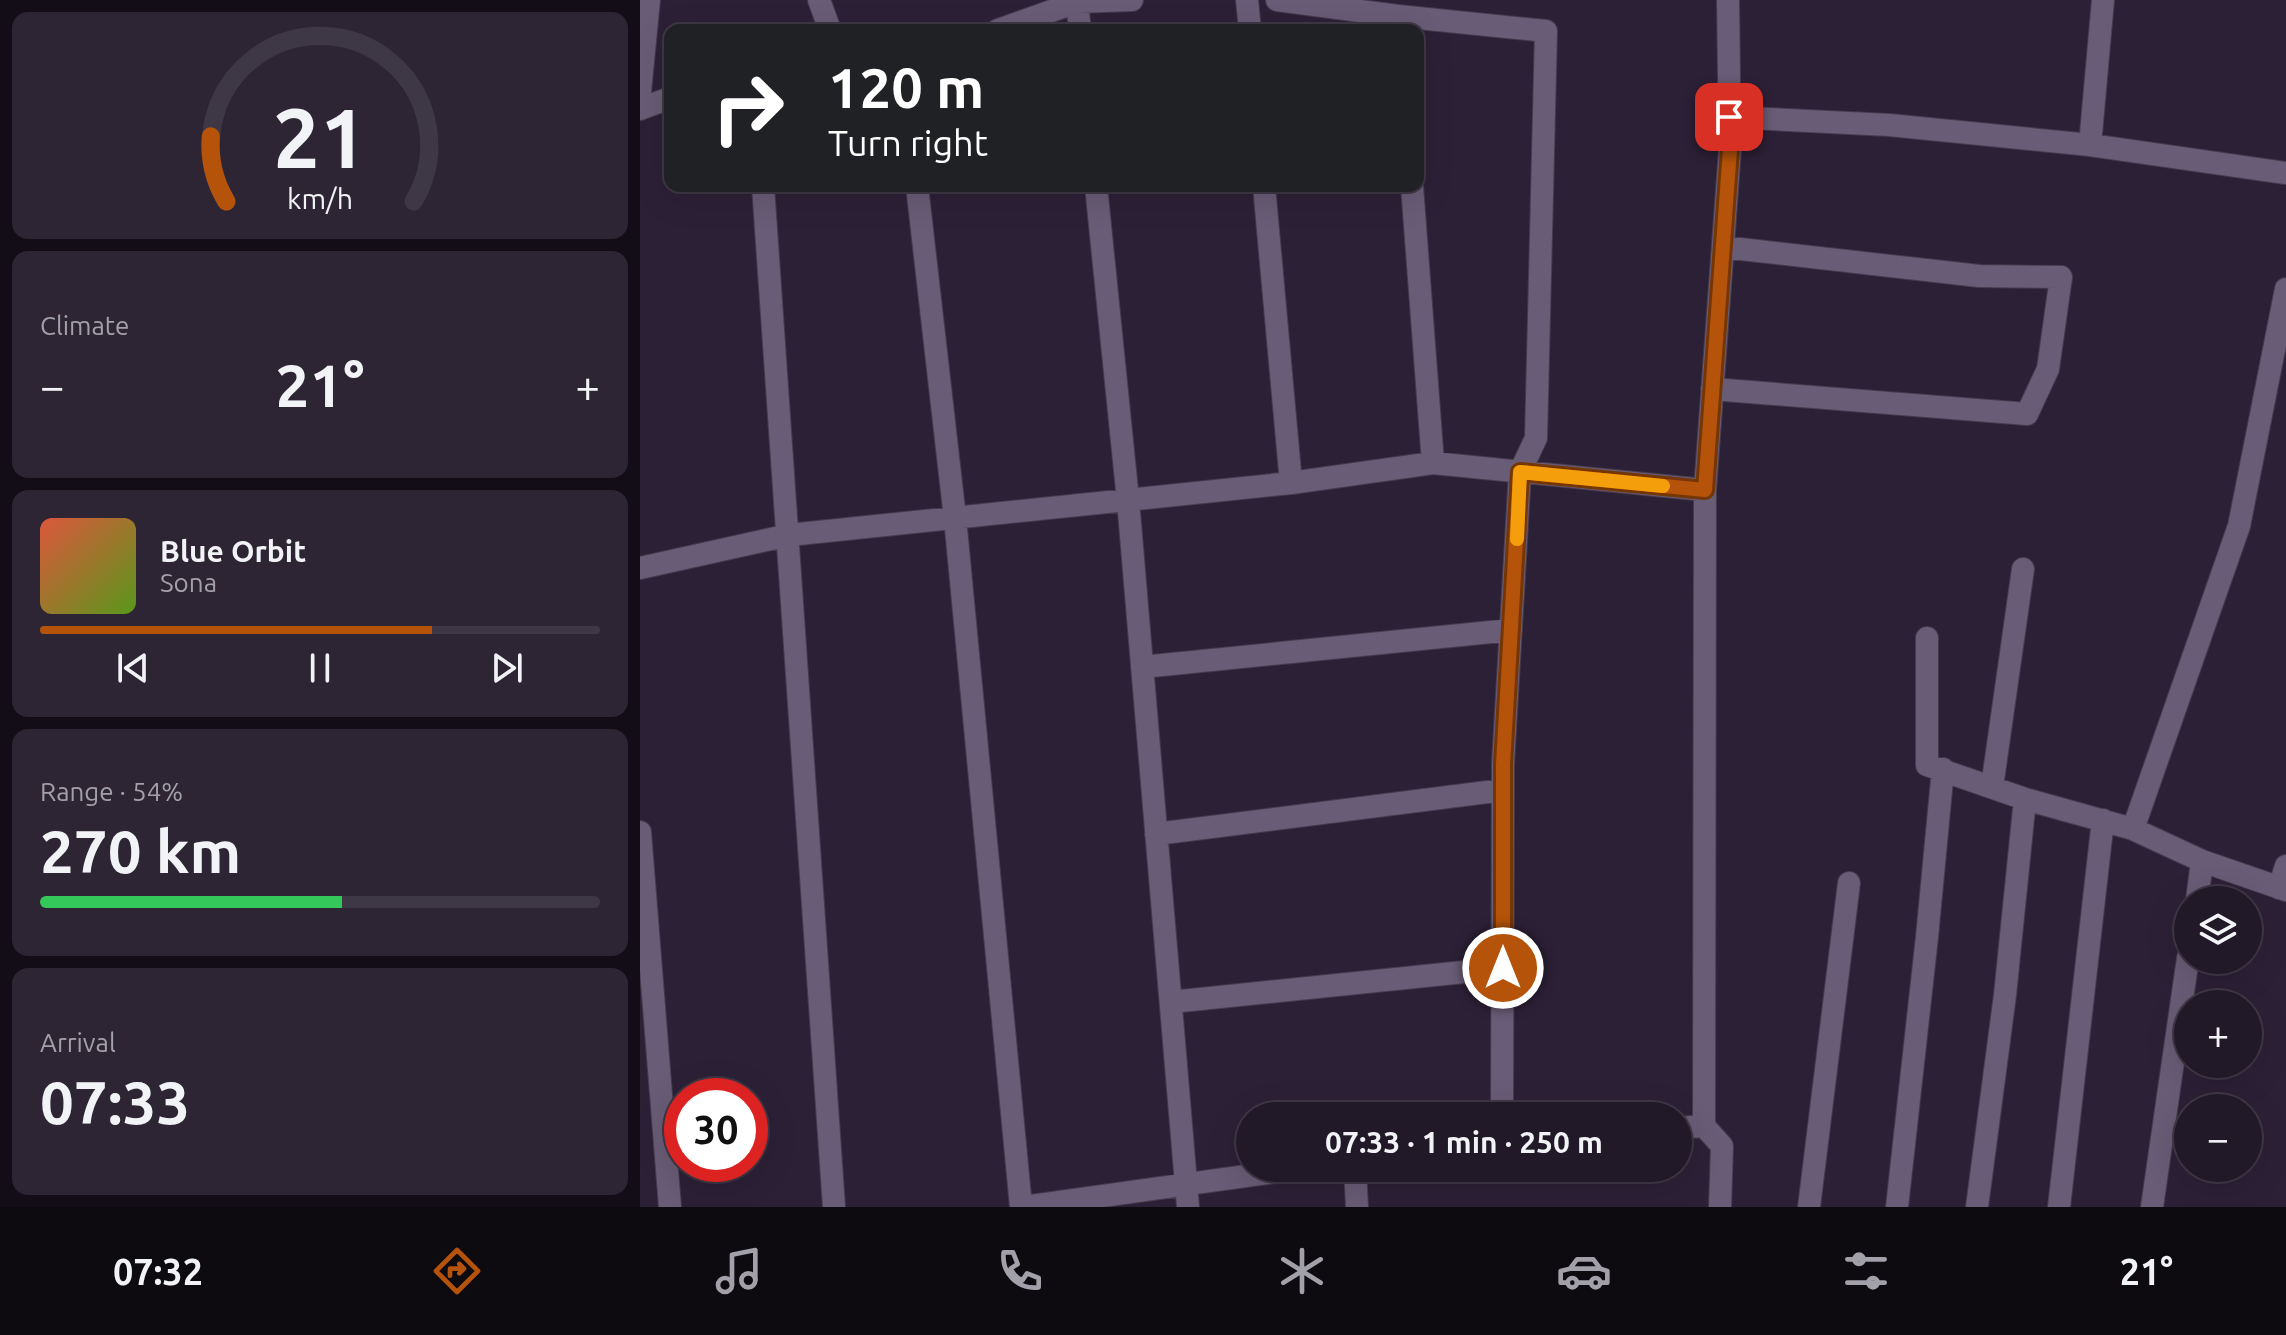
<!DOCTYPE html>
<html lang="en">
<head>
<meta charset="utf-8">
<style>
  :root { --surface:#211828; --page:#2d2534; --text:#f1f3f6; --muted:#a2a0a8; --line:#3e3745; --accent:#b45309 }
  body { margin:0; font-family:Ubuntu,sans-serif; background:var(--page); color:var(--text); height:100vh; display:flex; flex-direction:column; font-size:30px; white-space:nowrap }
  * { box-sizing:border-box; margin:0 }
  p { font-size:26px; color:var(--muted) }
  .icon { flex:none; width:44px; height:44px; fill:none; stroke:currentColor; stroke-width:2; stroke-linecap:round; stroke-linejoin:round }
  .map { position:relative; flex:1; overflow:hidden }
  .side { display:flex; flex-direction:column; gap:12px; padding:12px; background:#120d16; width:640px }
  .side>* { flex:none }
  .banner { position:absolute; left:24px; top:24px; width:760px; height:168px; border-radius:16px; box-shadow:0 8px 32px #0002,0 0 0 2px var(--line); background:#202124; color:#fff; overflow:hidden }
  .buttons { position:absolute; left:1534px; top:886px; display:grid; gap:16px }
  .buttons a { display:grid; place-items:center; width:88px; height:88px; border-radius:50%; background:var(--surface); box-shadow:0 8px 32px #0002,0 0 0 2px var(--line); font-size:40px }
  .speed { position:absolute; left:24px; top:1078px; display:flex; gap:16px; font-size:40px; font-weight:700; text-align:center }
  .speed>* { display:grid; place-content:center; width:104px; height:104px; border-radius:50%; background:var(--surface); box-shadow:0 8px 32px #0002,0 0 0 2px var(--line); line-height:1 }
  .speed .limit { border:12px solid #d22; background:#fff; color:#111 }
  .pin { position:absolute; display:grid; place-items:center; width:68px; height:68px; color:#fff; margin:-34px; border-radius:16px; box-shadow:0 4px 12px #0006 }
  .me { position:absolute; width:88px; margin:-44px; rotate:0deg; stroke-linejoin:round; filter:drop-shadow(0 0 6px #0008) }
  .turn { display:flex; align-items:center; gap:28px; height:168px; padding:0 32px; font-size:36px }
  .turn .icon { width:104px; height:104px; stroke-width:2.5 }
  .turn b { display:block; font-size:56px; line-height:68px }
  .big { font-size:60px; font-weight:700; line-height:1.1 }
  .side .widget { flex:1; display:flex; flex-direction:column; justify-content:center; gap:12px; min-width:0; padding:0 28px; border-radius:16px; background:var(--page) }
  .side .dial { align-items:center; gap:0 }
  .dial svg { height:208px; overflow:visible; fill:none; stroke:var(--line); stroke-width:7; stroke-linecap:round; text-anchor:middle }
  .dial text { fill:var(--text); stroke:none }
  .song { display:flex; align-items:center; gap:24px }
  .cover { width:96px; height:96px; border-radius:12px; background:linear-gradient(135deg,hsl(10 70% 55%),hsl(90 70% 35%)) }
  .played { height:8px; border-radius:4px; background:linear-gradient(90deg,var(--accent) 70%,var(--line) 70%) }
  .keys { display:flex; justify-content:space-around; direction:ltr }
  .heat { display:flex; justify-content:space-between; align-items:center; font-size:44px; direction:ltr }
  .charge { height:12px; border-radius:6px; background:linear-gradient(90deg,#34c759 54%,var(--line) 0) }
  .trip { position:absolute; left:596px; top:1102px; width:456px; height:80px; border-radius:40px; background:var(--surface); box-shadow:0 8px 32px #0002,0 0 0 2px var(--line); font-weight:700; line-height:80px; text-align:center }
  .tabs { display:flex; height:128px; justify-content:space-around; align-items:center; background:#0d0a10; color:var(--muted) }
  .tabs .icon { width:56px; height:56px }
  .tabs .current { color:var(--accent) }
  .tabs b { font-size:36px; color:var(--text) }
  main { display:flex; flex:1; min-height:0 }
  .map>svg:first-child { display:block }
</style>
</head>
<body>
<main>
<section class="side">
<div class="widget dial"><svg viewBox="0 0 100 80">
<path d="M14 69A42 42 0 1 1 86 69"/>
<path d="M14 69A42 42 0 0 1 8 44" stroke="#b45309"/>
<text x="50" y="56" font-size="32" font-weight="700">21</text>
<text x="50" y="72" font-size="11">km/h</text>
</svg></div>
<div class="widget"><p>Climate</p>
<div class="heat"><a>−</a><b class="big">21°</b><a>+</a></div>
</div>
<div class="widget">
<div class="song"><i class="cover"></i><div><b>Blue Orbit</b><p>Sona</p></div></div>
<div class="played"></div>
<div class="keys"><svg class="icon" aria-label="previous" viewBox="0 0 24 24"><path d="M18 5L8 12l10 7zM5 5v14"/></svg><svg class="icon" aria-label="pause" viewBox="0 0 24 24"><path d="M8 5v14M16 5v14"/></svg><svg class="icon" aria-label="next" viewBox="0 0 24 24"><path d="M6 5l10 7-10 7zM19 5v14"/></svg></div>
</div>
<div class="widget"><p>Range · 54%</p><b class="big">270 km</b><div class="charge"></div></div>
<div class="widget"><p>Arrival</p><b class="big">07:33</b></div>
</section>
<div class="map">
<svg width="1646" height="1207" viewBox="0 0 1646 1207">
  <rect width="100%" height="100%" fill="#2c2036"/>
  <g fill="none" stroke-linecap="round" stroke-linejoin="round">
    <defs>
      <path id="minor" d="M179,0L190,30
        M607,0L610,30
        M637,0L758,16L759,29
        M437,2L492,0
        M758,16L906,31L896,438L880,472L863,764L862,1116
        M358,30L437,2L440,30
        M0,92L9,0
        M0,109L30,98
        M1089,117L1249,125L1450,145L1646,173
        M1450,145L1463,0
        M123,186L194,1207
        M277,186L315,518L381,1207
        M456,186L488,500L548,1207
        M624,186L651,483
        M772,186L793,463
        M1072,389L1387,414L1408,369L1421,277L1339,276L1083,247
        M0,568L149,535L651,483L793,463L1065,490L1090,149L1088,0
        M1287,638V765L1385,799L1493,829L1562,861L1646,890
        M502,667L871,630
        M1352,787L1383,569
        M1493,829L1599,526L1646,289
        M0,832L30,1207
        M516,834L863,790
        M1639,888L1646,866
        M1557,900L1562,861
        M531,1002L863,968
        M1064,1126L1082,1146L1080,1207
        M1038,1128L1064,1126L1065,490
        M715,1168L717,1207
        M384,1207L663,1168
        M1169,1207L1209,883
        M1257,1207L1287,937L1303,769
        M1337,1207L1365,995L1385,799
        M1419,1207L1463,820
        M1512,1207L1548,958"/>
    </defs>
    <use href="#minor" stroke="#463b4e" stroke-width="24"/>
    <use href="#minor" stroke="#695c76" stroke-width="22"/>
  </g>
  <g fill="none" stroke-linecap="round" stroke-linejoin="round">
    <defs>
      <path id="route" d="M863,968V764L880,472L1065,490L1090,149L1089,117"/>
    </defs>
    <use href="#route" stroke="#753606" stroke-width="20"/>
    <use href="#route" stroke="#b45309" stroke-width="14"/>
    <path stroke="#f59e0b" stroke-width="14" d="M877,539L880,472L1023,486"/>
  </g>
</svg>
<div class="buttons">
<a><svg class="icon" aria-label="layers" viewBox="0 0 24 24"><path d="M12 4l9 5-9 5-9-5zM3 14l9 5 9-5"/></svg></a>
<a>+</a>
<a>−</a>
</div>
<div class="speed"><div class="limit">30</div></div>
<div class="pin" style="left:1089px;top:117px;background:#d93025"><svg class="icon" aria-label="arrive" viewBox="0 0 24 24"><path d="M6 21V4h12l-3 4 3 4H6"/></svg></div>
<svg class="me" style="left:863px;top:968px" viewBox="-20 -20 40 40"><circle r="17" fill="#b45309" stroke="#fff" stroke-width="3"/><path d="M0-11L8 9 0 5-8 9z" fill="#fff"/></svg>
<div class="trip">07:33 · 1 min · 250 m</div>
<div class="banner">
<div class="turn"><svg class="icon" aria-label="right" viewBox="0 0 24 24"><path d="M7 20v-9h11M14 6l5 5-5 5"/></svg><div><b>120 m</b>Turn right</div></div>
</div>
</div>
</main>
<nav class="tabs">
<b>07:32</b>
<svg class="icon current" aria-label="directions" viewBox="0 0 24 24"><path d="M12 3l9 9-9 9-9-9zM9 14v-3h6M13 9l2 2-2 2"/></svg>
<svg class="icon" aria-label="music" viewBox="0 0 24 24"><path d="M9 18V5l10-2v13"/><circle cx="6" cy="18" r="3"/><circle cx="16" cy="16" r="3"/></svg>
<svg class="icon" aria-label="phone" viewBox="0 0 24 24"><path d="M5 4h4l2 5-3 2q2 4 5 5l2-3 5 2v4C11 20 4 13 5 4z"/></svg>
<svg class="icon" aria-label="climate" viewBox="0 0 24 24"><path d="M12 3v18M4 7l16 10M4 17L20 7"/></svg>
<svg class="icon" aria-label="car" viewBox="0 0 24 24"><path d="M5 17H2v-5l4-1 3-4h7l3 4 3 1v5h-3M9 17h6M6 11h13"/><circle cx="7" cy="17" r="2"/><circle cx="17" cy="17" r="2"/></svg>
<svg class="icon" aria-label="filters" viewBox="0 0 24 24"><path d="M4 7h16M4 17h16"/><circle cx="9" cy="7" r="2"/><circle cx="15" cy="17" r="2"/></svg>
<b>21°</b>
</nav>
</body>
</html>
